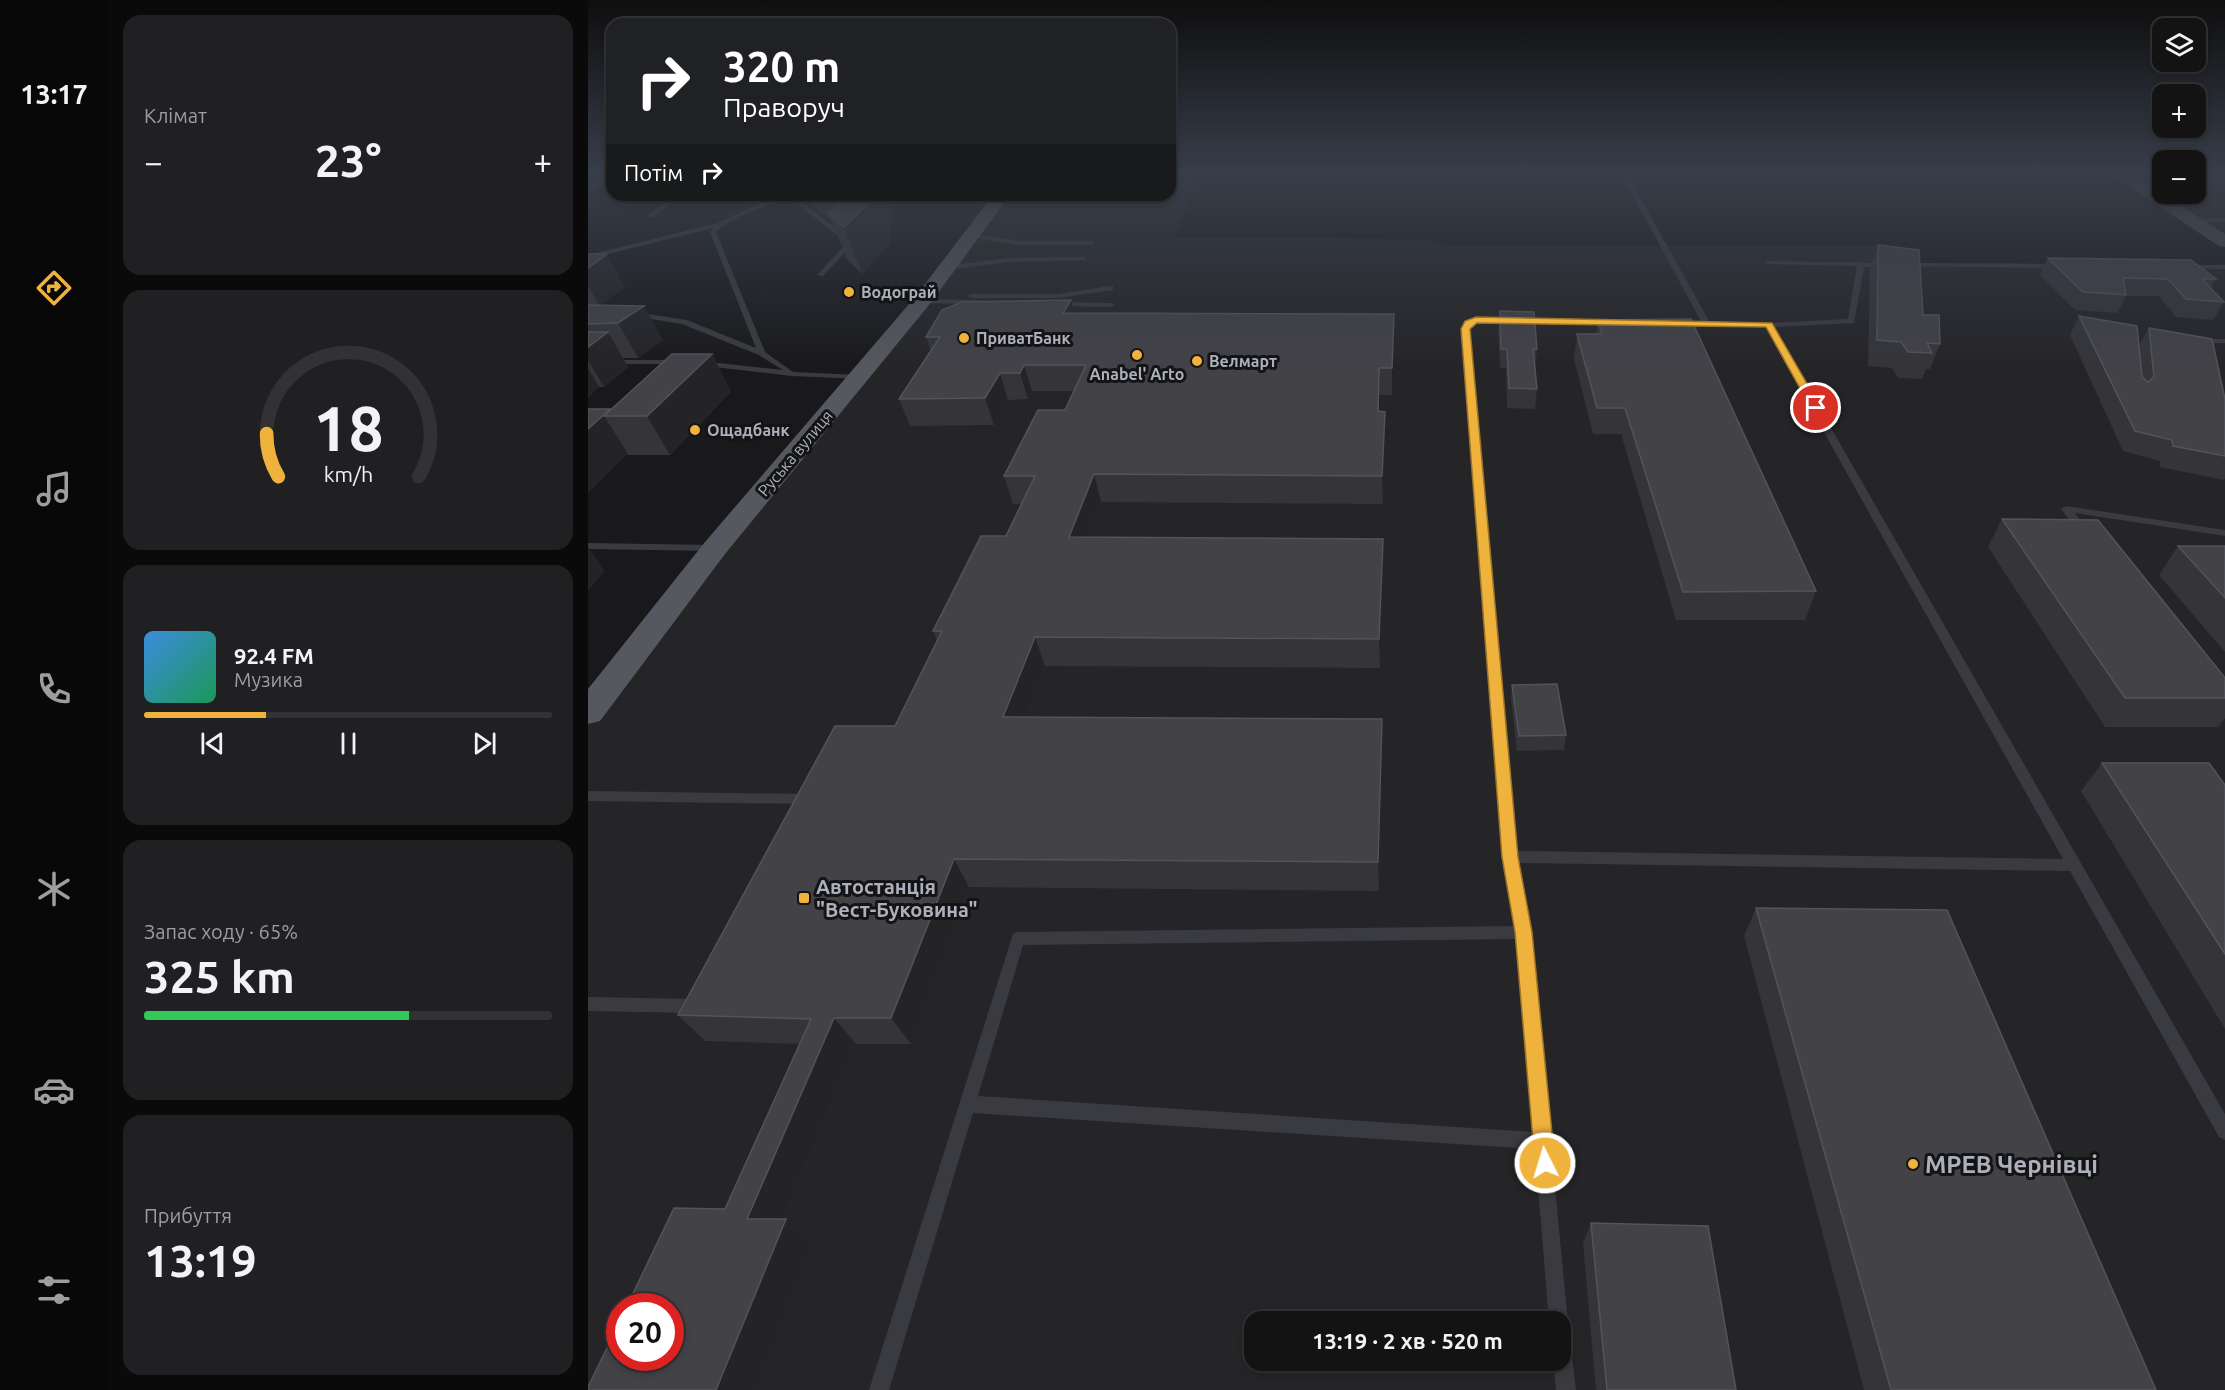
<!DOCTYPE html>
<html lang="uk">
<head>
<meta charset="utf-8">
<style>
  :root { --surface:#131314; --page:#202022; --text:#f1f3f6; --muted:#9d9ea0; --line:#323234; --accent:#efb23d }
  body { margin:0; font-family:Ubuntu,sans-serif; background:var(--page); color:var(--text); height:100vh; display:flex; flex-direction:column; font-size:22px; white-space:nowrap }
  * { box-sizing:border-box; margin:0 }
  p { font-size:20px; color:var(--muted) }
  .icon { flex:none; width:33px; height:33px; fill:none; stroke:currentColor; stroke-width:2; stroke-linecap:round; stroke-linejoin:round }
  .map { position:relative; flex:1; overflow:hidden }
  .sheet { display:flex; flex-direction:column; gap:15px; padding:15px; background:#0a0a0b; width:480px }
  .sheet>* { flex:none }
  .guide { position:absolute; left:18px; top:18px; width:570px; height:183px; border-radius:18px; box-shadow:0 3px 9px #0003,0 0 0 2px var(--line); background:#202124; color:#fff; overflow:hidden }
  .buttons { position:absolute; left:1564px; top:18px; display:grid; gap:12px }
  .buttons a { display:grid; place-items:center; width:54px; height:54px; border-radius:12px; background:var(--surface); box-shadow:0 3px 9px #0003,0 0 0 2px var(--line); font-size:30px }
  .speed { position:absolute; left:18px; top:1293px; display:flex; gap:12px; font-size:30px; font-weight:700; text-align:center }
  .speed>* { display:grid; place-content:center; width:78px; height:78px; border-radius:50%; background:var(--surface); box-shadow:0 3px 9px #0003,0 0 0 2px var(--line); line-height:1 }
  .speed .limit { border:9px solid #d22; background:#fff; color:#111 }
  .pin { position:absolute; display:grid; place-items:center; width:51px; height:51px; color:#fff; margin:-26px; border:3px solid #fff; border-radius:50%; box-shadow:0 2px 6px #0007 }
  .me { position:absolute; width:66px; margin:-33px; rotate:355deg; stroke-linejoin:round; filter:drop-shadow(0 0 4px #0008) }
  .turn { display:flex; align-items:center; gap:21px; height:126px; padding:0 18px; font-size:27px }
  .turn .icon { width:78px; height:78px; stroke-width:2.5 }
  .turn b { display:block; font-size:42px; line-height:51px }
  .then { display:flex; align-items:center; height:57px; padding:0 18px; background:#0003; gap:12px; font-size:22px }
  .big { font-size:45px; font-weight:600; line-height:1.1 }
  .sheet .widget { flex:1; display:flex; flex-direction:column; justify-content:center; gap:9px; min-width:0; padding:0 21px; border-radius:18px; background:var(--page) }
  .sheet .dial { align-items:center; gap:0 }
  .dial svg { height:156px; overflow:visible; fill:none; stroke:var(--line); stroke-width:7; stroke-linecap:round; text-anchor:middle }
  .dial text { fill:var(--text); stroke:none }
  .song { display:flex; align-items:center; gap:18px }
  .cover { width:72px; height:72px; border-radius:9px; background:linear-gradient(135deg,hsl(210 70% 55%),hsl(150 70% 35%)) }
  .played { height:6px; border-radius:3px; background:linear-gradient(90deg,var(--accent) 30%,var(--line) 30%) }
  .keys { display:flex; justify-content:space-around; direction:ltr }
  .heat { display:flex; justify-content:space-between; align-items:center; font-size:33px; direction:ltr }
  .charge { height:9px; border-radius:4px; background:linear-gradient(90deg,#34c759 65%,var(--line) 0) }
  .trip { position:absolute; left:656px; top:1311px; width:327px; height:60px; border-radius:18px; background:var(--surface); box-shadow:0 3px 9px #0003,0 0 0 2px var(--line); font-weight:600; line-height:60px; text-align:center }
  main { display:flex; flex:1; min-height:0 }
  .tab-bar { display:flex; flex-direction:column; width:108px; justify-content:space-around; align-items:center; background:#080808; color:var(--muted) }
  .tab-bar .icon { width:42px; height:42px }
  .tab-bar .selected { color:var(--accent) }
  .tab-bar b { font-size:27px; color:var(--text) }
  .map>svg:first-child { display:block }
</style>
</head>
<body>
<main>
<nav class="tab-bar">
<b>13:17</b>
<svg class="icon selected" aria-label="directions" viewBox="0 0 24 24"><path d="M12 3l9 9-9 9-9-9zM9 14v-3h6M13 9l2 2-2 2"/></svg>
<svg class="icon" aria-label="music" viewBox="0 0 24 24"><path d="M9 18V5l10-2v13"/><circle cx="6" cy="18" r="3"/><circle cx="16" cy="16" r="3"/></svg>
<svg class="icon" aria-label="phone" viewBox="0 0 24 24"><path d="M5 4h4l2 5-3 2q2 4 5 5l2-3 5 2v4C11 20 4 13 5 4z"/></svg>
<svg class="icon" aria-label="climate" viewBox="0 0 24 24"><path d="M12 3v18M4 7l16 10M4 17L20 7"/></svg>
<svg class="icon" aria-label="car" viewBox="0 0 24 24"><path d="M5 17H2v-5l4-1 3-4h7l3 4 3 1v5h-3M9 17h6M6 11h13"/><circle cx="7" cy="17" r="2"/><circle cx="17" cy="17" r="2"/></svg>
<svg class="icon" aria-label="filters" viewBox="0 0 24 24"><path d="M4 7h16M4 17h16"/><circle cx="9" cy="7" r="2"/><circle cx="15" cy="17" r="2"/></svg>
</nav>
<section class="sheet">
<div class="widget"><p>Клімат</p>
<div class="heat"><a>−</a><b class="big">23°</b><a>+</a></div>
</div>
<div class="widget dial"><svg viewBox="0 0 100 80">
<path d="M14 69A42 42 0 1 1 86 69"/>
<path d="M14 69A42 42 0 0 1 8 47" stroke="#efb23d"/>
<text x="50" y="56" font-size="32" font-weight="700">18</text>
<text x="50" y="72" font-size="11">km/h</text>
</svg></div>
<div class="widget">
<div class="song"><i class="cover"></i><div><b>92.4 FM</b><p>Музика</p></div></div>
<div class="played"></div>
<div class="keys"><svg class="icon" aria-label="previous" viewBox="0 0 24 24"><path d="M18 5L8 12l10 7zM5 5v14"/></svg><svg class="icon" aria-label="pause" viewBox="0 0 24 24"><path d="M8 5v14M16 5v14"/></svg><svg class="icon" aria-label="next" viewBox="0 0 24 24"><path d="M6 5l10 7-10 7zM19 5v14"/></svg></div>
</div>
<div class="widget"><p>Запас ходу · 65%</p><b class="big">325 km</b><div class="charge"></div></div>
<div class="widget"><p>Прибуття</p><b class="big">13:19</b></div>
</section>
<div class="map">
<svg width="1637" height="1390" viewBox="0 0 1637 1390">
  <rect width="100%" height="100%" fill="#19191b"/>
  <path fill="#252528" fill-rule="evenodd" d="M582,174H592L610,183L587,237L817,239L845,240L856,245L1303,246L1313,263L1637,265V1390H0V707L411,195H582ZM32,1306H82V1358H32ZM666,1322H972V1360H666Z
    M1535,174H1575V194H1608V174H1637V239Z"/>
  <path fill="#1f2620" d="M393,242L424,244L413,258L381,259Z"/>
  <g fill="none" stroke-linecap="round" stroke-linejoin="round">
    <path fill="#3a3b40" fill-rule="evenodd" d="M1033,174H1039L1121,321L1180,323L1260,319L1269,266L1179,264L1176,262L1177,261L1298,263L1301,265L1298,267H1276L1266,323L1185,327L1637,1114V1140L1631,1137L1482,871L930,863L943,932L980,1324L988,1390H968L965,1360H972V1322H961L947,1149L385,1113L301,1390H281L425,934L430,932L927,926L915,857L874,329L877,321L888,318L1026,320L1030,322L1026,324L889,322L883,324L882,329L928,851L1475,859L1177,327L1115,325ZM929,939L945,1132L390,1096L435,945Z
      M1627,174L1637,176V180L1628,175Z
      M24,175V179L0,193V188Z
      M88,195H95L64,217H60V215Z
      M190,195H197C177,212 146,212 128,232L177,352L205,372L271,375H274V379L204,376L109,365L108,363L112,361L195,370L171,355L94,324L44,316L43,314L47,312L99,320L168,348L122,232L125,228L0,259V255L130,223Z
      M198,195H205L266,243L235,276L229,275L259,243Z
      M1637,218V222L1604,223L1601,221L1604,219Z
      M382,234L432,241H504L507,243L504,245H432L380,237L379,236Z
      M496,257L498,258V260L421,262L357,270L354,268L357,266L421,258Z
      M1316,263L1472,264L1475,266L1472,268L1314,266V264Z
      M1598,265H1637V269L1596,268V266Z
      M522,286H525V290L470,298H383L379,296L383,294H470Z
      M331,299L393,300L397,302L393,304L334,303L330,301Z
      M465,302L523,303L527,305L523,307L468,306L464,304Z
      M1605,339H1637V343H1608L1604,341Z
      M0,360H89L93,362L89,364H0Z
      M1478,506L1637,530V536L1487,513L1502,533L1497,536L1493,535L1473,509Z
      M0,543L127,545L132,548L127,551L0,549Z
      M0,791L222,794L227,795L229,799L227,803L222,804L0,801Z
      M0,997L109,999L115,1001L117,1006L115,1011L109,1013L0,1011Z"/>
    <path fill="#484a50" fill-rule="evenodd" d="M1523,174H1542L1637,234V247L1631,246Z"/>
    <path fill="#56585f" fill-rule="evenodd" d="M405,195H422L341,305L137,554L12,721L0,724V689L117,542L327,297Z"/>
  </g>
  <path fill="#353539" d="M210,195H298L303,209L302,243L274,274L259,259L243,219Z
    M1290,245L1335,315L1352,344L1342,369H1338L1334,379L1310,378L1304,368L1280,366L1282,268Z
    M0,254L37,287L13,305L75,340L50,358H35L40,367L16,387H11L0,397Z
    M1460,258L1628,279L1623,288L1636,302L1625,320L1588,317L1571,296H1538L1529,313L1487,310L1452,275Z
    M483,300L486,313L806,314L804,395H791V411L798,439L795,504L513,502L500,537L795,539L796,568L792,668L457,666L438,717L795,749L791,891L381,887L323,1044H268L196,1219H198L224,1240L137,1209L212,1044L117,1041L90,1015L307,726L349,641L345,631L418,536L433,504H425L416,476L477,410L486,391H444L440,399L420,400L406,425L322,426L311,399L343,351L338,337Z
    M912,311L949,349L947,368L949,389L947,409L919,408L918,368H912L910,330Z
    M1491,316L1551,346L1561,328L1637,399V478L1636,480L1572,467V461L1535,451L1482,335Z
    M1010,320L1228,591L1217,620H1088L1033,434H1005L986,359L989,334H1008Z
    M124,354L143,392L82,455H40L0,409L23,410Z
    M1414,519L1637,678V718L1630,727H1517L1400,547Z
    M1590,546H1637V652L1571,575Z
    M924,685L978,735L976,750L929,751L923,699Z
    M1514,763L1637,785V1029L1493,791Z
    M1168,908L1568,1390H1276L1156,936Z
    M1003,1223L1148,1390H1008L995,1243Z"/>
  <path fill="#242427" d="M286,195H298L303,209L302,243L274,274L256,227Z
    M19,254L37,287L12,306L0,286V268Z
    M483,300L489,325L475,313Z
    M56,306L75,340L50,358L30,323Z
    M806,314V339L804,395V368Z
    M20,332L40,367L16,387L0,360V347Z
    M124,354L143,392L82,455L59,416Z
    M436,365L444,391L440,399L432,373Z
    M0,368L11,387L0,397Z
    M791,368V395L790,439V411Z
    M412,373L420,400L406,425L397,398Z
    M22,409L16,416L40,454L0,493V429Z
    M797,412L798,439L795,504L794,476Z
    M506,474L513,502L489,566L481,537Z
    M795,539L796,568L792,668L791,639Z
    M0,547L17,571L0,590Z
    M447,637L457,666L427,746L415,717Z
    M794,719L795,749L791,891L790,862Z
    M366,859L381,887L323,1044L303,1018Z
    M246,1018L268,1044L187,1240L159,1219Z
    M198,1219L224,1240L167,1390H128Z"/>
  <path fill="#424247" stroke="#525459" stroke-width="1.5" d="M257,195H286V198L256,227L241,213L259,196Z
    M1290,245L1331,250L1335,315H1351L1352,344L1339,343L1344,353L1320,352L1313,342L1289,340Z
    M0,254H19L0,268Z
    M1460,258L1603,260L1628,279H1614L1636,302L1598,299L1580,279L1535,278L1538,295L1495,292Z
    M483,300L475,313L806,314L804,368H791L790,411L797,412L794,476L506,474L481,537L795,539L791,639L447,637L415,717L794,719L790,862L366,859L303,1018H246L159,1219H198L128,1390H0V1387L32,1321V1358H82V1306H39L86,1208L137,1209L223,1019L90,1015L247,726H307L354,631H345L393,536H418L447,476H416L450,410H477L498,365H436L432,373H412L397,398L311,399L352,337H338L354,310L374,302Z
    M0,305L56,306L30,323L0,324Z
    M912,311L946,312L949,349H945L949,389L921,388L919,349H913Z
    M1491,316L1549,326L1554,377L1560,382L1566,377L1561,328L1624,339L1637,399V456L1585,446L1584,440L1547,431Z
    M1103,319L1228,591L1095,592L1037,408H1009L989,334H1014L1010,320Z
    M0,332H20L0,347Z
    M84,354H124L59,416H16Z
    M0,409H22L0,429Z
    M1414,519L1510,520L1637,678V698H1537Z
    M1590,546H1637V598Z
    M969,684L978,735L931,736L924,685Z
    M1514,763H1621L1637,785V954Z
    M1168,908L1359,910L1568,1390H1303Z
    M1003,1223L1120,1226L1148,1390H1019Z"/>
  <linearGradient id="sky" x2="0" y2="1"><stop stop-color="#0e0e0f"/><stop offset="0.47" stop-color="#383e4a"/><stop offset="1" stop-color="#383e4a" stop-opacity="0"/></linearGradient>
  <rect width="1637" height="368" fill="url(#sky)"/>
  <path fill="#efb23d" stroke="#9b7428" stroke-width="1.5" d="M888,317L1184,323L1233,408L1228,411L1223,408L1178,327L889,323L882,329L930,857L944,932L967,1163L964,1170L957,1173L950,1170L947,1163L927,932L914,857L873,329L877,321Z"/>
  <g fill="#efb23d" stroke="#141416" stroke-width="2">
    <circle cx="261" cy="292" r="6"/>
    <circle cx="376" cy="338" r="6"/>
    <circle cx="549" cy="355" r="6"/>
    <circle cx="609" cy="361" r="6"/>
    <circle cx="107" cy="430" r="6"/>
    <rect x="210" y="892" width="12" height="12" rx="3"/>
    <circle cx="1325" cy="1164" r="6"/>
  </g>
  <g text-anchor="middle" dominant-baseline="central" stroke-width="6" stroke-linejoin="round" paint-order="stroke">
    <g font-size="16" font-weight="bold" fill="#acb0ba" stroke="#141416" text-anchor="start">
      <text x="273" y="292">Водограй</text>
      <text x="388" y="338">ПриватБанк</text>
      <text x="621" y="361">Велмарт</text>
      <text x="549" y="374" text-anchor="middle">Anabel' Arto</text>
      <text x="119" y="430">Ощадбанк</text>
    </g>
    <g font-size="16" fill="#acb0ba" stroke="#141416">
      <text transform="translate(207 453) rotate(-50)">Руська вулиця</text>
    </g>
    <g font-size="20" font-weight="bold" fill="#acb0ba" stroke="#141416" text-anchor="start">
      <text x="228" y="886">Автостанція<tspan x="228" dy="23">"Вест-Буковина"</tspan></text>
    </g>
    <g font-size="24" font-weight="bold" fill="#acb0ba" stroke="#141416" text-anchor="start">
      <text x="1337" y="1164">МРЕВ Чернівці</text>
    </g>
  </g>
</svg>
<div class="buttons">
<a><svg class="icon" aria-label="layers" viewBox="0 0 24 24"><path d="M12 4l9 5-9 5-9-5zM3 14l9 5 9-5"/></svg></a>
<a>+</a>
<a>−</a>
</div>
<div class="speed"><div class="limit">20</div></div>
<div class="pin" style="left:1228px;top:408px;background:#d93025"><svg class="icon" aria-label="arrive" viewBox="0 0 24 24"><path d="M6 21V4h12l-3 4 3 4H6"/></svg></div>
<svg class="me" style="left:957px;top:1163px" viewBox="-20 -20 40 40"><circle r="17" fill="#efb23d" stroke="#fff" stroke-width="3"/><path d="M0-11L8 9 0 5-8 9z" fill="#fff"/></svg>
<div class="trip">13:19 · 2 хв · 520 m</div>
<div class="guide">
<div class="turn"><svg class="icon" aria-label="right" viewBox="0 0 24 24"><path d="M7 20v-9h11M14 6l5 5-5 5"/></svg><div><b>320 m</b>Праворуч</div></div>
<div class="then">Потім<svg class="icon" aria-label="right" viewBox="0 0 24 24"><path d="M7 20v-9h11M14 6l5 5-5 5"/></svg></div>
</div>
</div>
</main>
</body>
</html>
